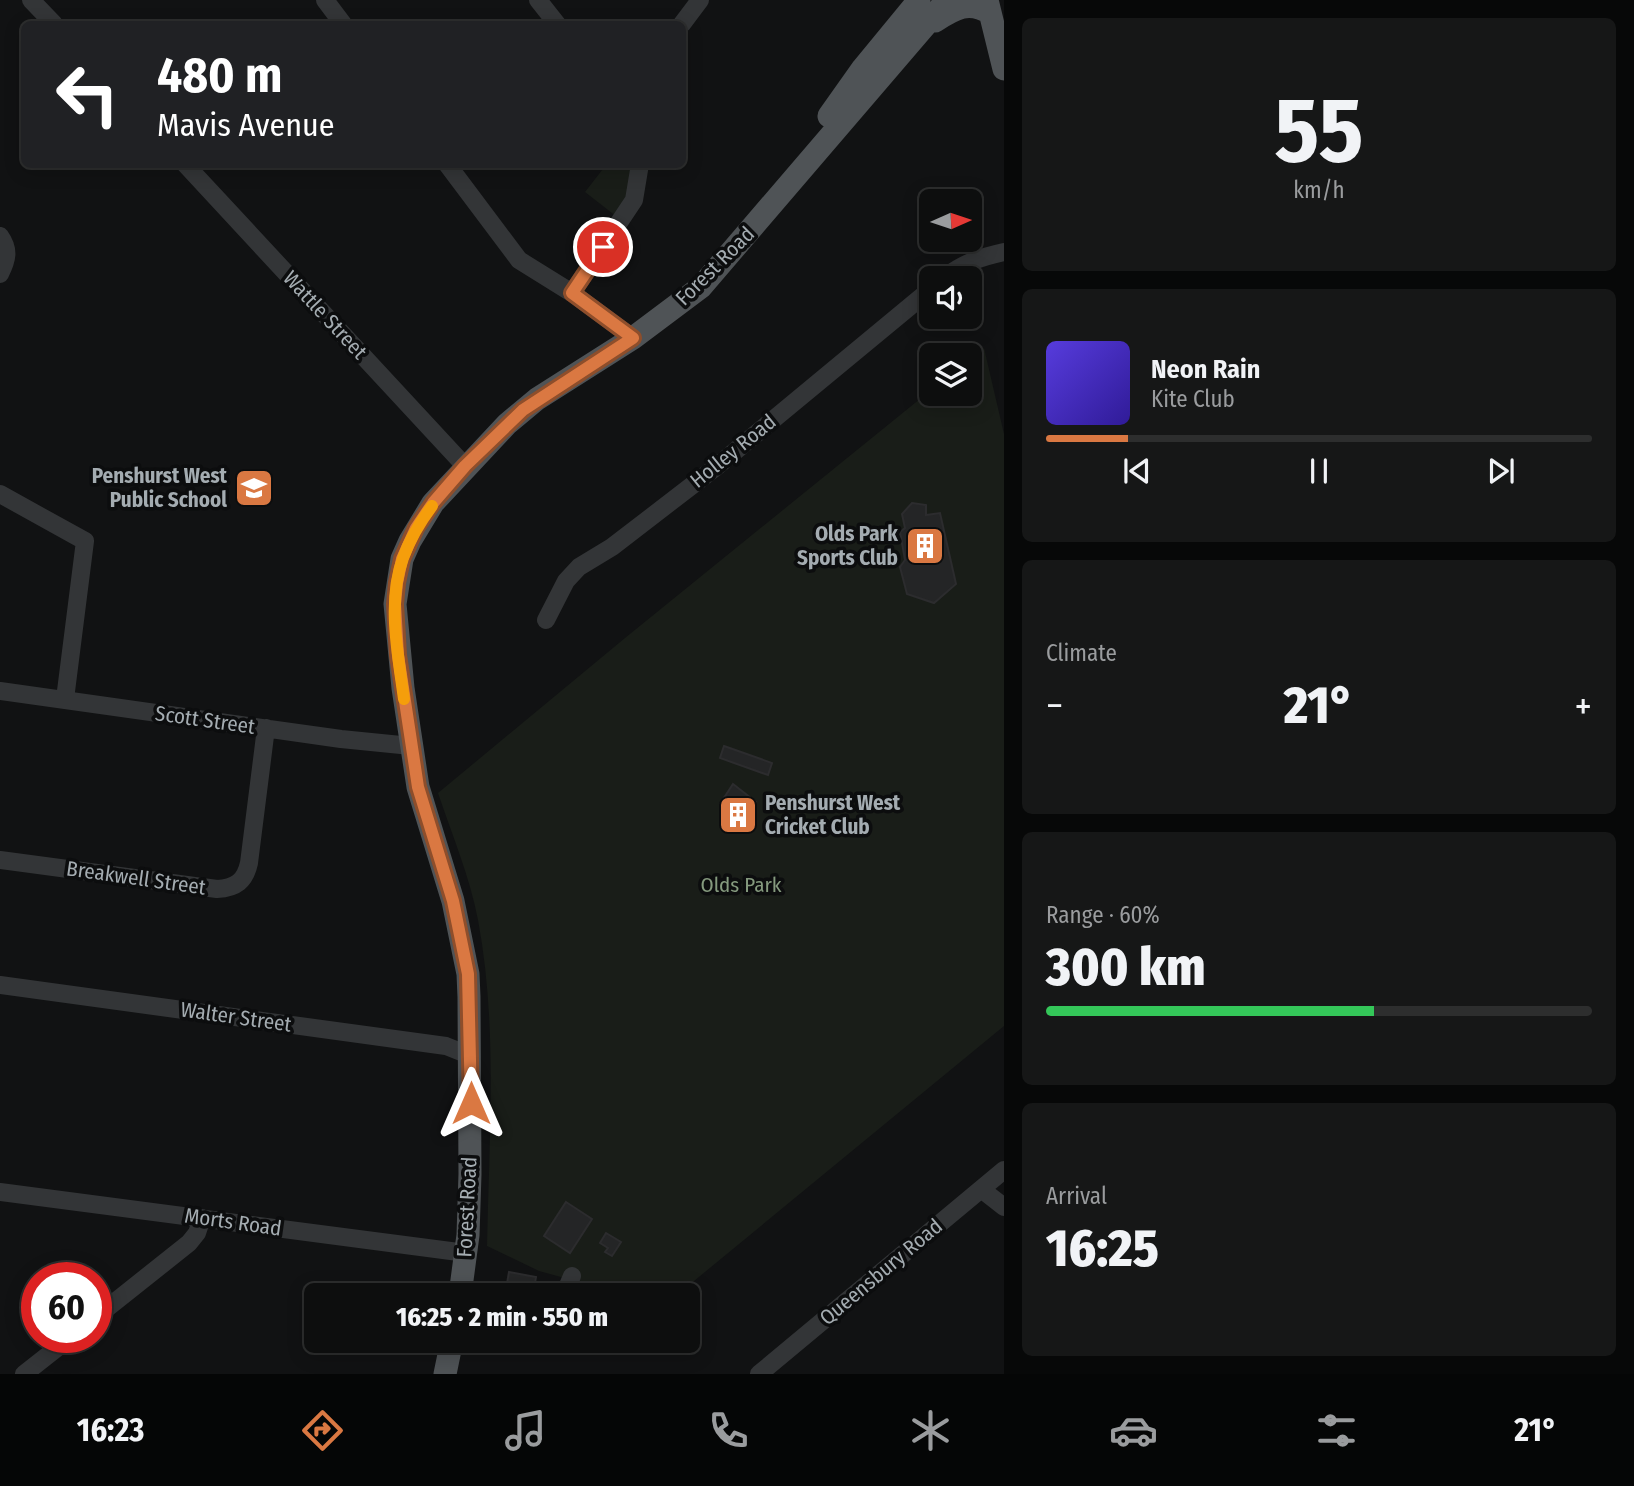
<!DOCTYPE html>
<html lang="en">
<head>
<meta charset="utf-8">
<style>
  :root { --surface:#0d0e0e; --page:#161717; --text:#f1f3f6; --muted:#9a9c9e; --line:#2d2e2e; --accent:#da7842 }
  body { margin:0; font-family:"Fira Sans Condensed",sans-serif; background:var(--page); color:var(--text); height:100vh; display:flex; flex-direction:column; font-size:26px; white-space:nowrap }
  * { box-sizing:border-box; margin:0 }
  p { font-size:23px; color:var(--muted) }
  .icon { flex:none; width:38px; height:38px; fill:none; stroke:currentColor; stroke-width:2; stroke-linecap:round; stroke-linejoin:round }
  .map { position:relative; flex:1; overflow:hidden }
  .panel { display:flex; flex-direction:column; gap:18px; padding:18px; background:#070808; width:630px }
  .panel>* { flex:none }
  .top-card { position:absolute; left:21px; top:21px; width:665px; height:147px; border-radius:10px; box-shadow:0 4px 18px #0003,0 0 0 2px var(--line); background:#202124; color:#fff; overflow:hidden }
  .needle { width:46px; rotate:87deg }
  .controls { position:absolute; left:919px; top:189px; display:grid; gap:14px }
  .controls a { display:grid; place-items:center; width:63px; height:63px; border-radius:10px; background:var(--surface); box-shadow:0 4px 18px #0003,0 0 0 2px var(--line); font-size:35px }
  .speed { position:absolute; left:21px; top:1262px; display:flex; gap:14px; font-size:35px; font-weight:700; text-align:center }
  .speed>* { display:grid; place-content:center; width:91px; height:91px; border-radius:50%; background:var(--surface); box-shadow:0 4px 18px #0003,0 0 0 2px var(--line); line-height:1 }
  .speed .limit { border:10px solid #d22; background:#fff; color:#111 }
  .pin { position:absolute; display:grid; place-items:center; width:60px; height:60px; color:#fff; margin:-30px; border:4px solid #fff; border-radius:50%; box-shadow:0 2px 7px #0007 }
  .me { position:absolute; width:77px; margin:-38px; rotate:0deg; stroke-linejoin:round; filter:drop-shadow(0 0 5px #0008) }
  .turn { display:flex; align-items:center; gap:24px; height:147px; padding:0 21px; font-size:32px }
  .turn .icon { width:91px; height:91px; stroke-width:2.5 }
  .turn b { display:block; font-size:49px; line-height:60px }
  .big { font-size:52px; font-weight:800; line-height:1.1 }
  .panel .card { flex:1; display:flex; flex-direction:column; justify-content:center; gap:10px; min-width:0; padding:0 24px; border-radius:10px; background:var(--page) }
  .panel .dial { align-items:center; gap:0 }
  .dial b { font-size:91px; line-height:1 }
  .song { display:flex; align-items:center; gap:21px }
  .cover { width:84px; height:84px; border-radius:10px; background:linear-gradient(135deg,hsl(250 70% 55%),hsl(250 70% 35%)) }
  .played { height:7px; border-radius:4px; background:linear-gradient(90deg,var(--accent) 15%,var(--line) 15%) }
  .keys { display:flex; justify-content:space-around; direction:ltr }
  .heat { display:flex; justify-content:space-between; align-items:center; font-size:38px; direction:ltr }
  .charge { height:10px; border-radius:5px; background:linear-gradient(90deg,#34c759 60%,var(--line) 0) }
  .trip { position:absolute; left:304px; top:1283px; width:396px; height:70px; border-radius:10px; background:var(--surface); box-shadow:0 4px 18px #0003,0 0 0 2px var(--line); font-weight:800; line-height:70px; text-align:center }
  .tab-bar { display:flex; height:112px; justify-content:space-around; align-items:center; background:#050606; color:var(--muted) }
  .tab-bar .icon { width:49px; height:49px }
  .tab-bar .current { color:var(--accent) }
  .tab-bar b { font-size:32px; color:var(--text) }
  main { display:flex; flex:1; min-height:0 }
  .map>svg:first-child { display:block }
</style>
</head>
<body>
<main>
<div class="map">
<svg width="1004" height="1374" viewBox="0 0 1004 1374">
  <rect width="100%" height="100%" fill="#111213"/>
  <path fill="#191d18" d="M606,165H635L630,197L617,217L585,192Z
    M984,348L1004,434V1026L677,1295H584L572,1280L539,1271L487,1246C489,1138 498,1027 478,920C470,877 452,835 438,793L625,638L931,390V394H970V359Z"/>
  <path fill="#242526" stroke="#2c2c2e" stroke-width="2" d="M912,503L926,505V515L940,513L956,584L934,603L907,594L900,567L905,560L900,532L905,528L902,514Z
    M724,746L772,763L768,775L720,758Z
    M733,784L756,802L740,826L720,804Z
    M566,1202L592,1219L570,1253L544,1236Z
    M606,1233L621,1242L612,1256L605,1252L608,1248L600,1243Z
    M509,1272L536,1277L533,1295H505Z"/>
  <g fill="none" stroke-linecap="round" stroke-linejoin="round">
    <path stroke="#333537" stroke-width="18" d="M31,0L54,24
      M325,0L343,24
      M538,0L557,24
      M682,24L700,0
      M185,164L465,466
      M447,164L519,260L572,293L633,338
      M0,236C10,250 7,260 0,274
      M944,278C963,263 981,257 1004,252
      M572,293L634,200L640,164
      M0,494L85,541L65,699
      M546,620L566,581L579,567L612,547L716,467L931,289
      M0,691L341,739L411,746
      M0,860L217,889C236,888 245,881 249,863L266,728
      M0,985L446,1046L471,1056
      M981,1189L1004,1207
      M0,1192L466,1253
      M564,1295L572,1276
      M96,1317L189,1243L197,1233L202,1218
      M24,1374L71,1337
      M759,1374L1004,1170"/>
    <path stroke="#4f5356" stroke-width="23" d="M987,0L1004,69
      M935,21C955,8 969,0 990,13
      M829,116L863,68L919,0
      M460,1295L468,1235L470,1174L469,997L468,974L453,901L418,787L403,688L395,604L402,559L410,541L433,503L507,424L537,399L633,338L701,287L947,0
      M445,1374L452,1340"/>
  </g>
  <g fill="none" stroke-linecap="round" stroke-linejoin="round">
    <defs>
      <path id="route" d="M471,1103L468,974L453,901L418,787L398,655L395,604L397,583L402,559L416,528L433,503L465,466L523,410L633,338L572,293L603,247"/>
    </defs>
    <use href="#route" stroke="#8e4e2b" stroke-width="18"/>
    <use href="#route" stroke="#da7842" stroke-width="12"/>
    <path stroke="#f59e0b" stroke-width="12" d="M404,699C398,654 387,602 403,558C410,539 420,522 432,506"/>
  </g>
  <defs>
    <symbol id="school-square" viewBox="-11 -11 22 22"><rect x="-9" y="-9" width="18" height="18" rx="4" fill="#da7842" stroke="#0c0d0e"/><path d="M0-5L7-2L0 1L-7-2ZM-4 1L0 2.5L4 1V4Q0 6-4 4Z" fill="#fff"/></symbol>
    <symbol id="building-square" viewBox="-11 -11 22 22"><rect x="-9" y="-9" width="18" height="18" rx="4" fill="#da7842" stroke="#0c0d0e"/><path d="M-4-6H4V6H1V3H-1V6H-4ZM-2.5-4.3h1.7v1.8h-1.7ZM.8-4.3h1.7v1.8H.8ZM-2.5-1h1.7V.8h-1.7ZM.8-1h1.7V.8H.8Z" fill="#fff"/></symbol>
  </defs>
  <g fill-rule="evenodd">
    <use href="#school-square" x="232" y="466" width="44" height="44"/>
    <use href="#building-square" x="903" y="524" width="44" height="44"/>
    <use href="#building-square" x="716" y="793" width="44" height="44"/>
  </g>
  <g text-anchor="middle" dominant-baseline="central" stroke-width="7" stroke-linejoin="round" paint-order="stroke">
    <g font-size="21" fill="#a4acb1" stroke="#0c0d0e">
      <text transform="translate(715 266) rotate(-45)">Forest Road</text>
      <text transform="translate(325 315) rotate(47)">Wattle Street</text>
      <text transform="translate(733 451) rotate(-39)">Holley Road</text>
      <text transform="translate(205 720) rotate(8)">Scott Street</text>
      <text transform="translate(136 878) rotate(8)">Breakwell Street</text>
      <text transform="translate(236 1017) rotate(8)">Walter Street</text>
      <text transform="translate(467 1207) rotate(-87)">Forest Road</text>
      <text transform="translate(233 1222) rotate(8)">Morts Road</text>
      <text transform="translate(881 1272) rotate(-40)">Queensbury Road</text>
    </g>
    <g font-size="21" font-weight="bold" fill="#a4acb1" stroke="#0c0d0e" text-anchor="end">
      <text x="227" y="476">Penshurst West<tspan x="227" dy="24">Public School</tspan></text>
      <text x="898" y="534">Olds Park<tspan x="898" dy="24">Sports Club</tspan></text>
      <text x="765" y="803" text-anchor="start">Penshurst West<tspan x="765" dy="24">Cricket Club</tspan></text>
    </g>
    <g font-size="21" fill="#859a7e" stroke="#0c0d0e">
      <text x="741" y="885">Olds Park</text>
    </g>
  </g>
</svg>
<div class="controls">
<a><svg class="needle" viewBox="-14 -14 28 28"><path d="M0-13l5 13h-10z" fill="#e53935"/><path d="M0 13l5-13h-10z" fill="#9a9c9e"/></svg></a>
<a><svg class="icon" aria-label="sound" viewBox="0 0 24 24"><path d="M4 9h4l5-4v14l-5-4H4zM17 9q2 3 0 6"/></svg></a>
<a><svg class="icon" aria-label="layers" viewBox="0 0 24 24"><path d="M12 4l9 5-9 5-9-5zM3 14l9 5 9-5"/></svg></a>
</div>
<div class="speed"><div class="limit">60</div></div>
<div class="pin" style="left:603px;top:247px;background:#d93025"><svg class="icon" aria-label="arrive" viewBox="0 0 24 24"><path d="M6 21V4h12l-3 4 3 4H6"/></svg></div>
<svg class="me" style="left:471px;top:1103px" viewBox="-20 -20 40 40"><path d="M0-17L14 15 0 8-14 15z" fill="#da7842" stroke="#fff" stroke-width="4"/></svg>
<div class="trip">16:25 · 2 min · 550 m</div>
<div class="top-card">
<div class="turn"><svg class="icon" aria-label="left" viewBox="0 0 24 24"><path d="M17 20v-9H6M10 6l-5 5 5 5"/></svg><div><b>480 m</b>Mavis Avenue</div></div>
</div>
</div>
<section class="panel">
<div class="card dial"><b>55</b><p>km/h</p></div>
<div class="card">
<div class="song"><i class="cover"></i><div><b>Neon Rain</b><p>Kite Club</p></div></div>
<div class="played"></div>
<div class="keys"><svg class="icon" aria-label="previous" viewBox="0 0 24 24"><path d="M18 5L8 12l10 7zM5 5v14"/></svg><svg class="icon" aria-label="pause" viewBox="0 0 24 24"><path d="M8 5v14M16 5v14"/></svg><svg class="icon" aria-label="next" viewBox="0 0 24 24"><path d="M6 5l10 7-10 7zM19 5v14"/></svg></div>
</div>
<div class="card"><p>Climate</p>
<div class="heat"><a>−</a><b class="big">21°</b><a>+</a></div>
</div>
<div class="card"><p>Range · 60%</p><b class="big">300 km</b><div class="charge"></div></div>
<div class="card"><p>Arrival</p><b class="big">16:25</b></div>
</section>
</main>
<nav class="tab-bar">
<b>16:23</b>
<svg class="icon current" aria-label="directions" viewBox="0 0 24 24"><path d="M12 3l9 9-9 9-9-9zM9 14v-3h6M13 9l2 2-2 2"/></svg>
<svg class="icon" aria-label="music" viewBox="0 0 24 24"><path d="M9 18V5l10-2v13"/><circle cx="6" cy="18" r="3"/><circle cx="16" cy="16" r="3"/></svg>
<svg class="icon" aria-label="phone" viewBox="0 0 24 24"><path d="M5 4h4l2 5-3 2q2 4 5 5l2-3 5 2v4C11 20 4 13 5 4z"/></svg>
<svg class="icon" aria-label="climate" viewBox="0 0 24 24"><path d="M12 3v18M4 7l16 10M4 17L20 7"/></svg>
<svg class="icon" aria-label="car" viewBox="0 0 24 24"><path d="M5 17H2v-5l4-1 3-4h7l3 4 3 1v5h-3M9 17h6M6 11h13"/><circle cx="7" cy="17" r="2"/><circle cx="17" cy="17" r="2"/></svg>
<svg class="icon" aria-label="filters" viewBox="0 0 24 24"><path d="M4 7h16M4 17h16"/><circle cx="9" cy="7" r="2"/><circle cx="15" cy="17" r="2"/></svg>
<b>21°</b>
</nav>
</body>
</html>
